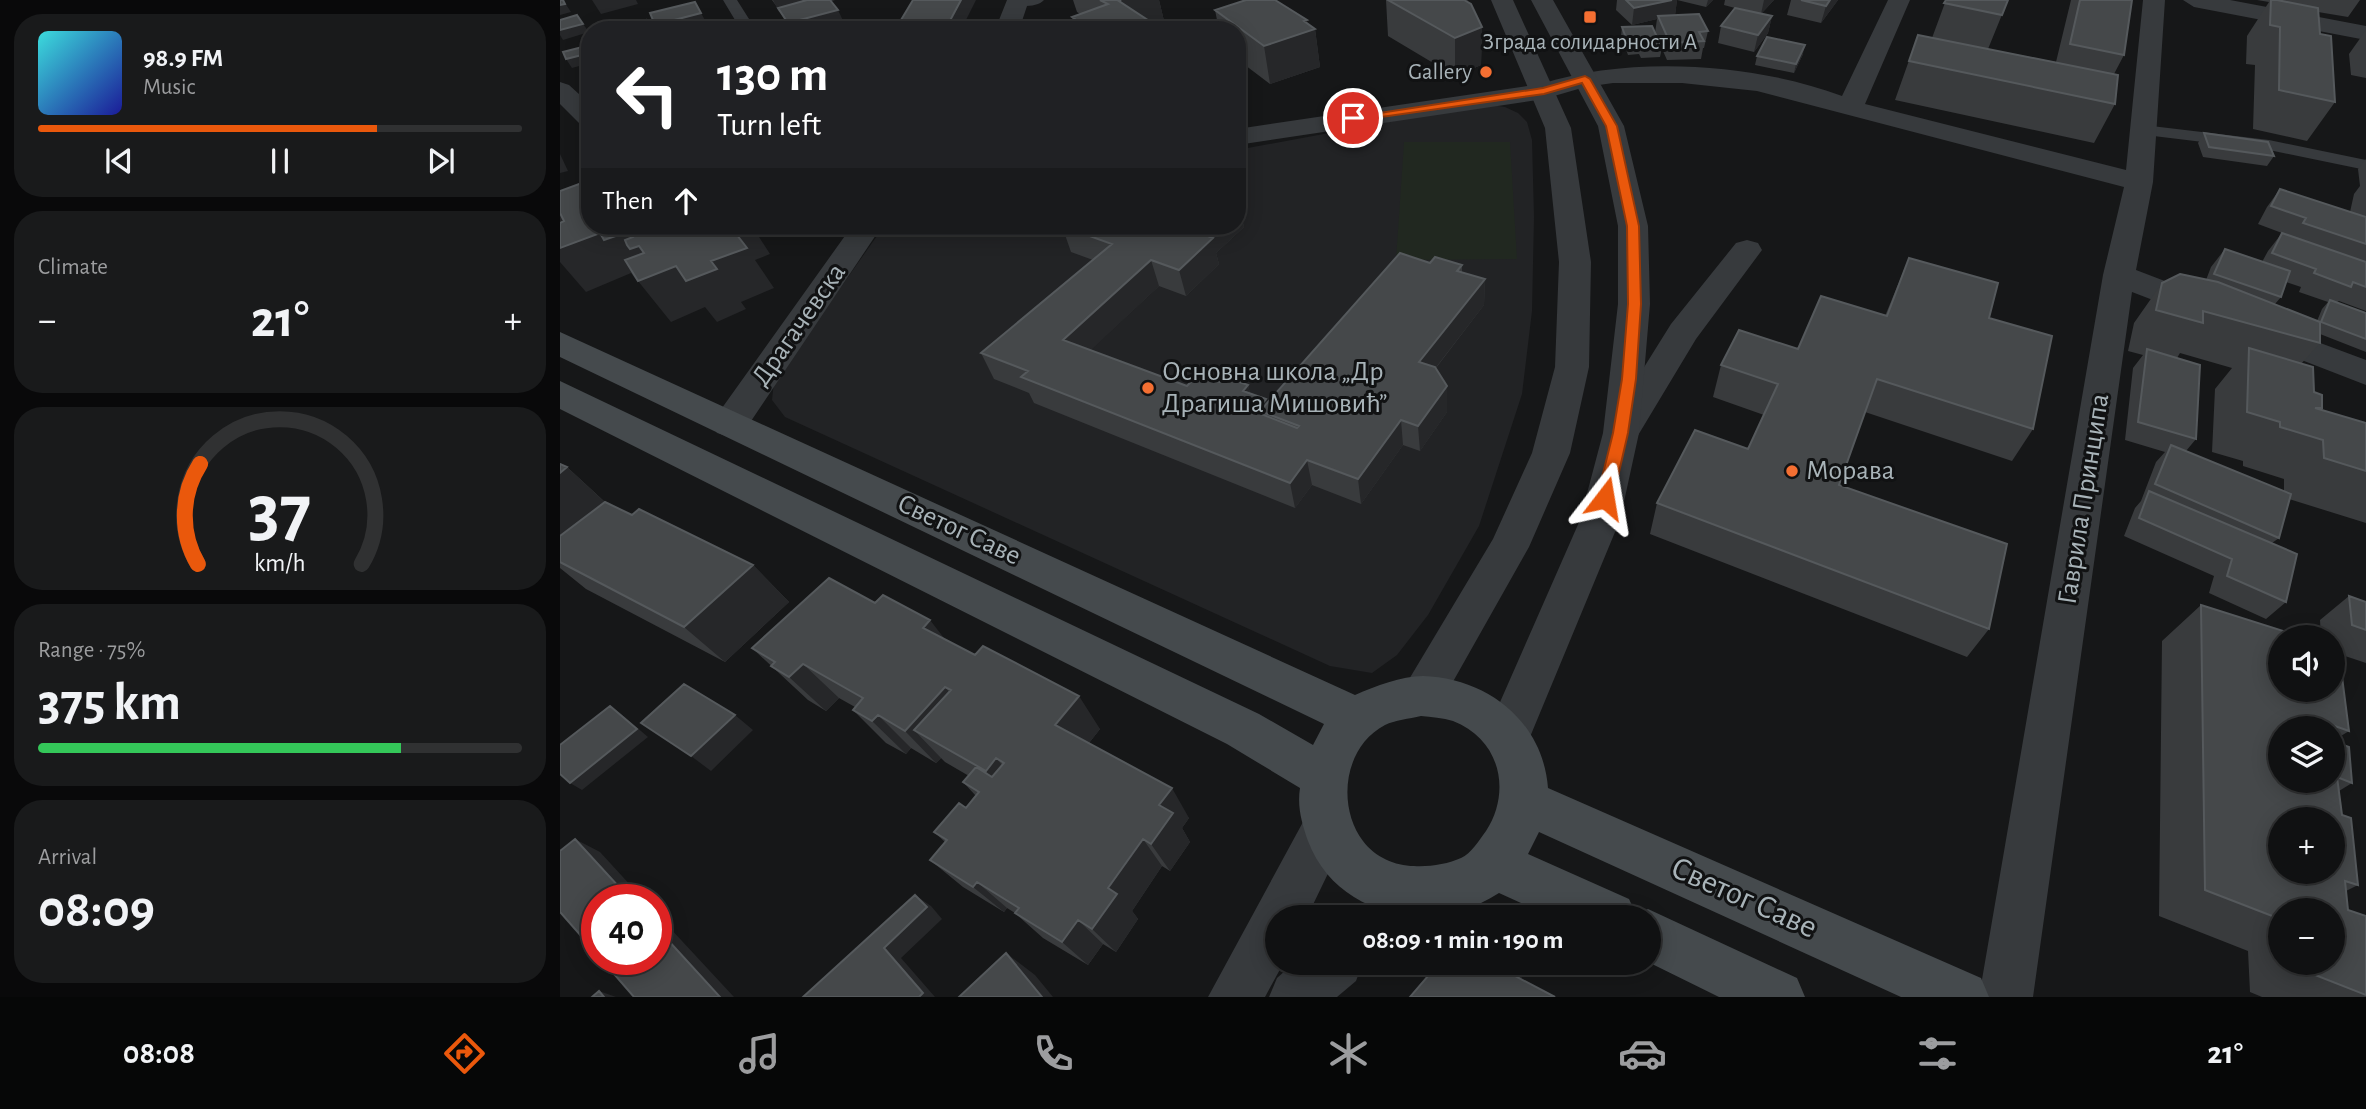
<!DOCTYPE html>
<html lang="en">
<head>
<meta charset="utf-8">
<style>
  :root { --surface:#101112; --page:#191a1b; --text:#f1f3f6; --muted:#9c9d9f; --line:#303132; --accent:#ea580c }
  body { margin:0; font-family:"Alegreya Sans",sans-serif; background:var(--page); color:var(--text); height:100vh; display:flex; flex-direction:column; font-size:26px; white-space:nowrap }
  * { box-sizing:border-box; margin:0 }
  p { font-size:23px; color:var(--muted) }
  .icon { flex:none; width:38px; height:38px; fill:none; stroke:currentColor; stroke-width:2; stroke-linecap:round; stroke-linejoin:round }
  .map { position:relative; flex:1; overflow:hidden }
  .panel { display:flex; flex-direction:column; gap:14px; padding:14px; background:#09090a; width:560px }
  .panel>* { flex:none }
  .top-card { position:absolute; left:21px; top:21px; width:665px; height:214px; border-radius:28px; box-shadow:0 4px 18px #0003,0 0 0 2px var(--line); background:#202124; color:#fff; overflow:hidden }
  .fabs { position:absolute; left:1708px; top:625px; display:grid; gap:14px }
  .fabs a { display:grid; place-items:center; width:77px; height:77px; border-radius:50%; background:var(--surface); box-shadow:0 4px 18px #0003,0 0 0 2px var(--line); font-size:35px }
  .speed { position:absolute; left:21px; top:884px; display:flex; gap:14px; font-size:35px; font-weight:700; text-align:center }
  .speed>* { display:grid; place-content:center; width:91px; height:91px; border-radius:50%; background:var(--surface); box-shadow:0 4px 18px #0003,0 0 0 2px var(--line); line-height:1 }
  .speed .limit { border:10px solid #d22; background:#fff; color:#111 }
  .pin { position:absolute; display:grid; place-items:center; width:60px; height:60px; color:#fff; margin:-30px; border:4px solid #fff; border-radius:50%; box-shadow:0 2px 7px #0007 }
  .me { position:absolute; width:77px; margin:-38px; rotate:14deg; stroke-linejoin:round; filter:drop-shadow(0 0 5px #0008) }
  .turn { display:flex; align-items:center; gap:24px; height:147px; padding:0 21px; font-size:32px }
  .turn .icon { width:91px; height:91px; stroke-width:2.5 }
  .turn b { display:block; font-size:49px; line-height:60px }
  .then { display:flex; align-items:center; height:66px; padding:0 21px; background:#0003; gap:14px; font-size:26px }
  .big { font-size:52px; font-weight:600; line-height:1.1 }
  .panel .card { flex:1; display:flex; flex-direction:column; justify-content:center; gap:10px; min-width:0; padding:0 24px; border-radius:28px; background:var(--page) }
  .panel .dial { align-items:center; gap:0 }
  .dial svg { height:182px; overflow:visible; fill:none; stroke:var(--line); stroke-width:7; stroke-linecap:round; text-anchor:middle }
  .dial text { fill:var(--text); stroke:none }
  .song { display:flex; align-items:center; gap:21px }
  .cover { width:84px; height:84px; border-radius:10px; background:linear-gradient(135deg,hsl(180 70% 55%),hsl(240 70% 35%)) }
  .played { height:7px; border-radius:4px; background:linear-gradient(90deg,var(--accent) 70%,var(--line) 70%) }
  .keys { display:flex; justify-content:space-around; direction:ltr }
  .heat { display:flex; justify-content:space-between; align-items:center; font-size:38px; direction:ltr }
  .charge { height:10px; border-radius:5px; background:linear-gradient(90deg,#34c759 75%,var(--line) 0) }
  .trip { position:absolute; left:705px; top:905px; width:396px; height:70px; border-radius:35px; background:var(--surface); box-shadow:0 4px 18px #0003,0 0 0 2px var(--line); font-weight:600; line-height:70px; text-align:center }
  .tab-bar { display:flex; height:112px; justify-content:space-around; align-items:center; background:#060707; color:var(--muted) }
  .tab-bar .icon { width:49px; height:49px }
  .tab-bar .on { color:var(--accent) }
  .tab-bar b { font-size:32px; color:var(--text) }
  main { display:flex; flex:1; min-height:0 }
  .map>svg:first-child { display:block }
</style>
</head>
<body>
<main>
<section class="panel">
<div class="card">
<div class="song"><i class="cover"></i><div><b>98.9 FM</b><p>Music</p></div></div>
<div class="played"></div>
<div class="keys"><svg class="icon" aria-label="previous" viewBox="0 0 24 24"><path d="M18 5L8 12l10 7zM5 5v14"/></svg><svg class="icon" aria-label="pause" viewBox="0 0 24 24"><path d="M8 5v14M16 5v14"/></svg><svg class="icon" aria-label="next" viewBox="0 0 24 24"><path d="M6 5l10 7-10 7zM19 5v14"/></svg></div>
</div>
<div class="card"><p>Climate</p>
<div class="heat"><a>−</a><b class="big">21°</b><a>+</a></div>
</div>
<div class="card dial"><svg viewBox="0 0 100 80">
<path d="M14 69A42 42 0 1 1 86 69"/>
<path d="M14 69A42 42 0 0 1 15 25" stroke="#ea580c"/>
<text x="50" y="56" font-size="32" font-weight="700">37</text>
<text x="50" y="72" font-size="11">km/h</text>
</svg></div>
<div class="card"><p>Range · 75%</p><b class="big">375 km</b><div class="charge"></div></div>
<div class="card"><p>Arrival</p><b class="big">08:09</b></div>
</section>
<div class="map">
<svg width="1806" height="997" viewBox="0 0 1806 997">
  <rect width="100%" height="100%" fill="#161718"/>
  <path fill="#222325" d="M925,104L945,107L958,113L967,122L972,140L974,217L972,311L962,394L919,526L868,615L837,655L812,673L770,666L225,417L212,400L214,382L324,226H677V150Z"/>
  <path fill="#212820" d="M844,142H950L957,259L836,260Z"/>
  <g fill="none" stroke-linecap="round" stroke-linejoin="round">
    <path fill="#373a3d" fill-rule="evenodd" d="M163,0H177L196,30H181Z
      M451,0H484C478,7 461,7 452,5Z
      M1583,125L1709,140L1806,160V170L1709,150L1577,134L1574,130L1577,126Z"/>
    <path fill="#373a3d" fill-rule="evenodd" d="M447,0H469L459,30H435Z
      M1328,0H1350L1305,104L1566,170L1583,0H1605L1593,182L1576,270L1657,301L1661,309L1657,317L1645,320L1572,292L1473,997H1419L1543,275L1564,187L1197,91L1122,83H1053L1025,87L984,99L677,145V129L981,84C1070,55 1194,63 1282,96Z
      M1623,0H1670L1806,26V40L1634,7Z
      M0,82L9,85L30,104V127L21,125L0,104Z
      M292,226H322L183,433L170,437L157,433L152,424L157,415Z
      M1187,240L1198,243L1202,250L1136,339L1074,442L1061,446L1048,442L1043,433L1111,324L1176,243Z
      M1704,322L1806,360V385L1692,341L1687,333L1692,325Z"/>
    <path fill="#373a3d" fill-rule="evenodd" d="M931,0H953L1011,128L1031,262L1029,367L1010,453L969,547L877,710L861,716L845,710L839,696L933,539L972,453L995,367L999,262L985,128Z
      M971,0H993L1064,126L1088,226L1090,304L1079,433L1060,520L965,749L949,755L933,749L926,734L1020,520L1043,433L1058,304V226L1038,126Z
      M766,804L783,811L790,828L747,917H718V962H724L705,997H648L749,811Z
      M735,962H803L796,981L777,997H709L717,978Z"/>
    <path fill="#454a4d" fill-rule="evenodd" d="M0,332L795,695C816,686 841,676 863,676C928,678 983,722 988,788L1421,978L1429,997H1341L979,832L968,854L1069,899L1076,914L1088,909L1237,978L1245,997H1159L1088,962V917H992L939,893C874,936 777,918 748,841C742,824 737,807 740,788L667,744L0,409V381L699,714L753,745L764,724L0,357ZM861,716C871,717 883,718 893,721C940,739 952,791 926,831C920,839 911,854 901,858C888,864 869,867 854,866C835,866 815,857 803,841C777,807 783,747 825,725C835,720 849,719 861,716Z"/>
  </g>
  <path fill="#393b3d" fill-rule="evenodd" d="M212,0H275L271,1L285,25L302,30H230L220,11Z
    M513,0H599L605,25L599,27L603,30H516L512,17L520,14L517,12Z
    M826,0H908V2L922,27L921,65L895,76L828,36Z
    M1057,0H1153L1146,7L1117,0L1115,15L1148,31L1144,48H1143L1141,59L1107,60L1095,33L1097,19L1072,25L1056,10Z
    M1165,0H1214L1201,14L1212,16L1208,33L1194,52L1158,43L1161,26L1175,8L1164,5Z
    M1231,0H1278L1261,23L1227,15Z
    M1386,0H1448L1428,49L1496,62L1511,0H1572L1564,55L1554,74L1555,104L1534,143L1335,100L1358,35L1372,38Z
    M1697,0H1800L1788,17L1758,12L1760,34L1775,102L1747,141L1693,129L1695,65L1686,64L1687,36L1709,2Z
    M655,10L748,24L755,29L760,67L710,84L677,59V30H659Z
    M1062,27L1102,48L1100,57L1081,58L1079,54L1068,55L1061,36Z
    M1806,30V78L1791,75L1789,54Z
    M1243,54L1234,73L1195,65L1197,56Z
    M1644,133L1714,156L1707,166L1643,157L1638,143Z
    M1806,159V311L1779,301L1777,302L1806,313V352L1760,334V343L1741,364L1762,408L1761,410L1806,423V523L1729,499L1719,538L1712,543L1726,602L1706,619L1649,593L1654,576L1564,536L1575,508L1581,501L1596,462L1605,452L1565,440L1573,368L1583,355L1568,351L1574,323L1602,283L1646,280L1651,267L1665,249L1702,262L1708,251L1722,233L1698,224L1707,207L1720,189L1790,212L1794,194L1800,186L1798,169ZM1726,282L1741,287L1739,292L1768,302L1762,309L1757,321L1715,304L1721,297ZM1620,353L1672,368L1655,389L1652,452L1683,461V466L1724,479V491L1626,451L1636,439L1617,358Z
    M678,201L684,227L656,253L659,264L626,296L599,286L530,350L627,386L660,382L688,385L690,393L706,399L707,403L870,263L902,265V272L925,279L924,305L876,368L887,412L860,451L843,445L801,504L752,485L735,508L474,403L469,393L434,379L421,353L533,260L511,252L502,226Z
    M1349,258L1429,318L1473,429L1452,461L1305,412L1279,485L1429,629L1407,657L1090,534L1097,503L1188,449L1204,415L1153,397L1161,365L1238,349L1325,316Z
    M0,464L7,467L45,502L72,515L193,565L229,602L165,662L26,589L0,568Z
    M1789,596L1806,602V663L1773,652V637H1761L1760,620Z
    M1641,605L1789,731L1776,739L1777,743L1792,783L1779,791L1782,815L1798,885L1786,891L1788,910L1806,916V997H1702L1690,992L1688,951L1599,916L1602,641ZM1720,910H1773V962H1720Z
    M386,640L540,729L529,743L629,818L622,828L630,842L610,871L602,866L572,911L578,919L556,952L543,944L528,965L483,938L455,913L447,908L444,912L403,887L370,860L385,842L374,832L406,808L416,796L403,782L409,776L385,762L381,758L376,763L351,748L346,754L326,743L293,710L295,707L279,698L266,711L248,700L192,648Z"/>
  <path fill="#262729" d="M3,0L11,12L0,15V5Z
    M32,0H76L78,4L41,14Z
    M213,0H242L244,5L219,12Z
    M401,0H416L401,30H385Z
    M561,0H599L605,25L592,30L559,1Z
    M904,0H908V32L922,27L921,65L895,76V38Z
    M1112,0H1117L1115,16H1098L1097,19L1072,25L1074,8Z
    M1148,0H1153L1146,7Z
    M1204,0H1214L1201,14Z
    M1270,0H1278L1261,23L1266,6Z
    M135,2L146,22L115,30H98L95,25Z
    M278,10L286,27L276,30H232L228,23Z
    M1212,16L1208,33L1194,52L1198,35Z
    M86,20L92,30H72Z
    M747,20L748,31L755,29L760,67L710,84L704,46Z
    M23,24L29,32L3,40L0,35V30Z
    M1245,45L1243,54L1234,73L1236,64Z
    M30,53V63L12,68L6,59Z
    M0,154L8,171L0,173Z
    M678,201L684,227L656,253L659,264L626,296L619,270L642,234L651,226H677V202Z
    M0,210L40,233L70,231L116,266L151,261L170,226H192L210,254L195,260L214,288L181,302L186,309L157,322L145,307L111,322L78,281L91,275L77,281L71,273L26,292L0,262Z
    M591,260L599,286L514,366L503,340Z
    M925,279L924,305L860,388L859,362Z
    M688,385L694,411L683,391Z
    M887,386V412L860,451L858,426Z
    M706,399L710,415L700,411L705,433L696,412Z
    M841,420L843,445L801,504L798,479Z
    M747,460L752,485L735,508L730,483Z
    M7,467L49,506L0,544V473Z
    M193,565L229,602L165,662L124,627Z
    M370,620L398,656L363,628Z
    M243,664L279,698L266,711L229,677Z
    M385,687L414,720L354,730L381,758L376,763L345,731Z
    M519,696L540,729L518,757L495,725Z
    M50,706L61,714L88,737L22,790L10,783Z
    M175,715L193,730L151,771L131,756Z
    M318,715L351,748L346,754L312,721Z
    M436,758L463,789L453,802L426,771Z
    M612,788L629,818L622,828L630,842L610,871L591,844L599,805Z
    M15,839L40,852L84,900H71Z
    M583,839L602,866L572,911L578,919L556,952L532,929L548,888Z
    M417,882L447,908L444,912L413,887Z
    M355,895L371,906L382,919L341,958L375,997H359L324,948Z
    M96,913L174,997H160L96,927Z
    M518,920L543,944L528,965L502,942Z
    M446,953L475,975L493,997H482Z
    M965,962H973L953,990L955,976Z
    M39,991L56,997H44Z"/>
  <path fill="#45484a" stroke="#55595c" stroke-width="2" fill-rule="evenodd" d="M0,0H3L5,4L0,5Z
    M247,0H270L278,10L228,23L218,8Z
    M353,0H401L385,30H335Z
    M540,0H561L559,1L603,30H531L512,17L548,4Z
    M686,0H715L747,20L744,21L755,29L704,46L655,10Z
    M828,0H904L911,4L922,27L895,38Z
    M1066,0H1112L1074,8Z
    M1241,0H1270L1266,6Z
    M1386,0H1448L1442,15L1384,3Z
    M1520,0H1572L1564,55L1510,44Z
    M1711,0H1717L1758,8L1760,34L1771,36L1775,102L1719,90L1720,27L1710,25Z
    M135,2L141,13L95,25L90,13Z
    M1175,8L1212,16L1198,35L1161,26Z
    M1139,14L1148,31L1139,32L1144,41L1110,43L1098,16Z
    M17,15L23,24L0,30V20Z
    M86,20L88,26L72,30L49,29Z
    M298,22L300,30H260Z
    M151,24L153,30H125Z
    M1092,26L1102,48L1082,49L1080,45L1069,46L1062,27Z
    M1358,35L1558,75L1555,104L1349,61Z
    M1207,37L1245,45L1236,64L1197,56Z
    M30,45V53L6,59L3,52Z
    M1644,133L1708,142L1714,156L1649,147Z
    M30,180V226H170L187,248L151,261L157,269L126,281L116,266L78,281L65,260L84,253L79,246L70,249L67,245L65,240L73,237L70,231L44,240L40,233L0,248V223L4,221L0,213V191Z
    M1720,189L1806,217V244L1743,223L1746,218L1711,206Z
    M502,226H651L642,234L653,238L619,270L591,260L503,340L627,386L638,374L660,382L665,377L688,385L683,391L706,399L696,412L737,428L739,426L700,411L840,253L870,263L875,257L902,265L897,271L925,279L859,362L875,367L887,386L858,426L841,420L798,479L747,460L730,483L461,377L468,371L421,353L552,244Z
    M1722,233L1806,262V287L1793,282L1791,287L1754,273L1756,269L1712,253Z
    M1665,249L1730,271L1721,297L1654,274Z
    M1349,258L1438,283L1429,318L1492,336L1473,429L1317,379L1279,485L1447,544L1429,629L1097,503L1135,430L1188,449L1218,384L1161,365L1179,330L1238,349L1261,296L1327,316Z
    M1620,274L1658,282L1760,322V343L1643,311V323L1596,310L1602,283Z
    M1770,300L1806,313V339L1761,322Z
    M1689,348L1753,367L1754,392L1762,395V408H1755L1806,423V471L1764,458L1763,440L1720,427V422L1687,412Z
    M1587,349L1640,365L1636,439L1578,422Z
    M1611,445L1731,494L1719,538L1595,484Z
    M0,464L7,467L0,473Z
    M1589,491L1737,554L1726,602L1667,576L1672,559L1579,518Z
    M45,502L72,515L79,509L193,565L124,627L0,562V536Z
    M269,578L315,603L323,595L370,620L363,628L415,655L423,646L519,696L495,725L612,788L599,805L613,813L591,844L583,839L548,888L557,894L532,929L518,920L502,942L455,913L459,908L417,882L413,887L370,860L387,840L374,832L399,803L406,808L419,792L403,782L416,767L432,777L444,763L436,758L426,771L354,730L391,690L385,687L345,731L318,715L312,721L293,710L303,698L243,664L229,677L211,666L215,662L192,648Z
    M1789,596L1806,602V630L1792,625Z
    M1641,605L1742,637H1720V690H1773V666L1781,669L1789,731L1775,726L1777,743L1789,747L1792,783L1777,777L1782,815L1791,818L1798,885L1785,881L1788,910L1806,916V995L1745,971V962H1773V910H1720V919L1645,890ZM1720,728H1773V780H1720ZM1720,819H1773V872H1720Z
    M124,684L175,715L131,756L81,723Z
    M50,706L77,729L10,783L0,774V745Z
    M15,839L71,900H37V954L0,912V851Z
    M355,895L367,907L324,948L363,993L359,997H243Z
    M928,908L945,917H920Z
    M96,927L160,997H74L41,959H96Z
    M446,953L482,997H399Z
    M880,962H965L955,976L995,997H850Z
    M39,991L44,997H32Z"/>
  <path fill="#ea580c" stroke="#983908" stroke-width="2" d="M1025,76L1030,79L1057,126L1079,226L1081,304L1076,379L1068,433L1053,498L1045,505L1037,498L1053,433L1062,379L1068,304L1067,226L1046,126L1022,83L984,94L793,121L787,118L983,88Z"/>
  <g fill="#f46f32" stroke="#111213" stroke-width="2.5">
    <rect x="1023" y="10" width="14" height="14" rx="3.5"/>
    <circle cx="926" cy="72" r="7"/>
    <circle cx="588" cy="388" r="7"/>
    <circle cx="1232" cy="471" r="7"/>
  </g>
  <g text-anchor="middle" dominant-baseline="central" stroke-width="6" stroke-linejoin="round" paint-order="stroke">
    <g font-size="23" fill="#a8b3b8" stroke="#111213">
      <text x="1030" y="42">Зграда солидарности А</text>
      <text x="912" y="72" text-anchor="end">Gallery</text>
    </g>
    <g font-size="28" fill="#a8b3b8" stroke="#111213">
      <text transform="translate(239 325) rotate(-55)">Драгачевска</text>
      <text transform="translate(1524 499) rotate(-81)">Гаврила Принципа</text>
      <text transform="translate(399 530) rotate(25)">Светог Саве</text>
    </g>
    <g font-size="28" fill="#a8b3b8" stroke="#111213" text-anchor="start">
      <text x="602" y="372">Основна школа „Др<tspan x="602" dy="32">Драгиша Мишовић”</tspan></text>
      <text x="1246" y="471">Морава</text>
    </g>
    <g font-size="33" fill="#a8b3b8" stroke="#111213">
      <text transform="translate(1184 898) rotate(24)">Светог Саве</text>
    </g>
  </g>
</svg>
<div class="fabs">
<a><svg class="icon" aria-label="sound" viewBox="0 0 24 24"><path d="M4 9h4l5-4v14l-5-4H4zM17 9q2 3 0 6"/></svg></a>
<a><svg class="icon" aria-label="layers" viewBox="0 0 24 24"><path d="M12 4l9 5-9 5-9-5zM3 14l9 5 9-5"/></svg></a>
<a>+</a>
<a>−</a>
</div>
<div class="speed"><div class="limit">40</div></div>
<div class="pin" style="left:793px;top:118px;background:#d93025"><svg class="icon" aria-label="arrive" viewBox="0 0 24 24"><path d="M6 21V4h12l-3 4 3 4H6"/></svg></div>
<svg class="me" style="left:1045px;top:498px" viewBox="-20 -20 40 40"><path d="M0-17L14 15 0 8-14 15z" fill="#ea580c" stroke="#fff" stroke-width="4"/></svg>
<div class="trip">08:09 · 1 min · 190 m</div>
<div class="top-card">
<div class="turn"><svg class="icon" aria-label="left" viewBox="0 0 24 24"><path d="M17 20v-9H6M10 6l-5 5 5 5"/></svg><div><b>130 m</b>Turn left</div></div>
<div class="then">Then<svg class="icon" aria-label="ahead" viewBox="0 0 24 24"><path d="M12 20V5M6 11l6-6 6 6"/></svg></div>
</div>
</div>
</main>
<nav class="tab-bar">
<b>08:08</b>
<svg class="icon on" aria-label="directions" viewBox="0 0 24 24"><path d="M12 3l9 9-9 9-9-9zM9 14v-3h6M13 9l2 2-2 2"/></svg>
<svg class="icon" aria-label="music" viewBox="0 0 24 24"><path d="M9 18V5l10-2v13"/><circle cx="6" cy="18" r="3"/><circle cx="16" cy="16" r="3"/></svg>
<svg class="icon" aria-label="phone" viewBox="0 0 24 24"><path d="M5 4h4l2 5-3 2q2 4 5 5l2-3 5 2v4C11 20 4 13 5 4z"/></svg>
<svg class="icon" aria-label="climate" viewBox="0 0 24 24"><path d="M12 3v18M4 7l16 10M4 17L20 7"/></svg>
<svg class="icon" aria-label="car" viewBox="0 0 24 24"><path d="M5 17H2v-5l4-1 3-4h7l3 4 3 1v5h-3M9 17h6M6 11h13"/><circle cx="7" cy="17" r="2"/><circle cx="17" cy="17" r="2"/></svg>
<svg class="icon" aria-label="filters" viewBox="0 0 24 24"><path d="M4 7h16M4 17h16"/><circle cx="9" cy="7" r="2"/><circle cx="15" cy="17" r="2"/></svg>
<b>21°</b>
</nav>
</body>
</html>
